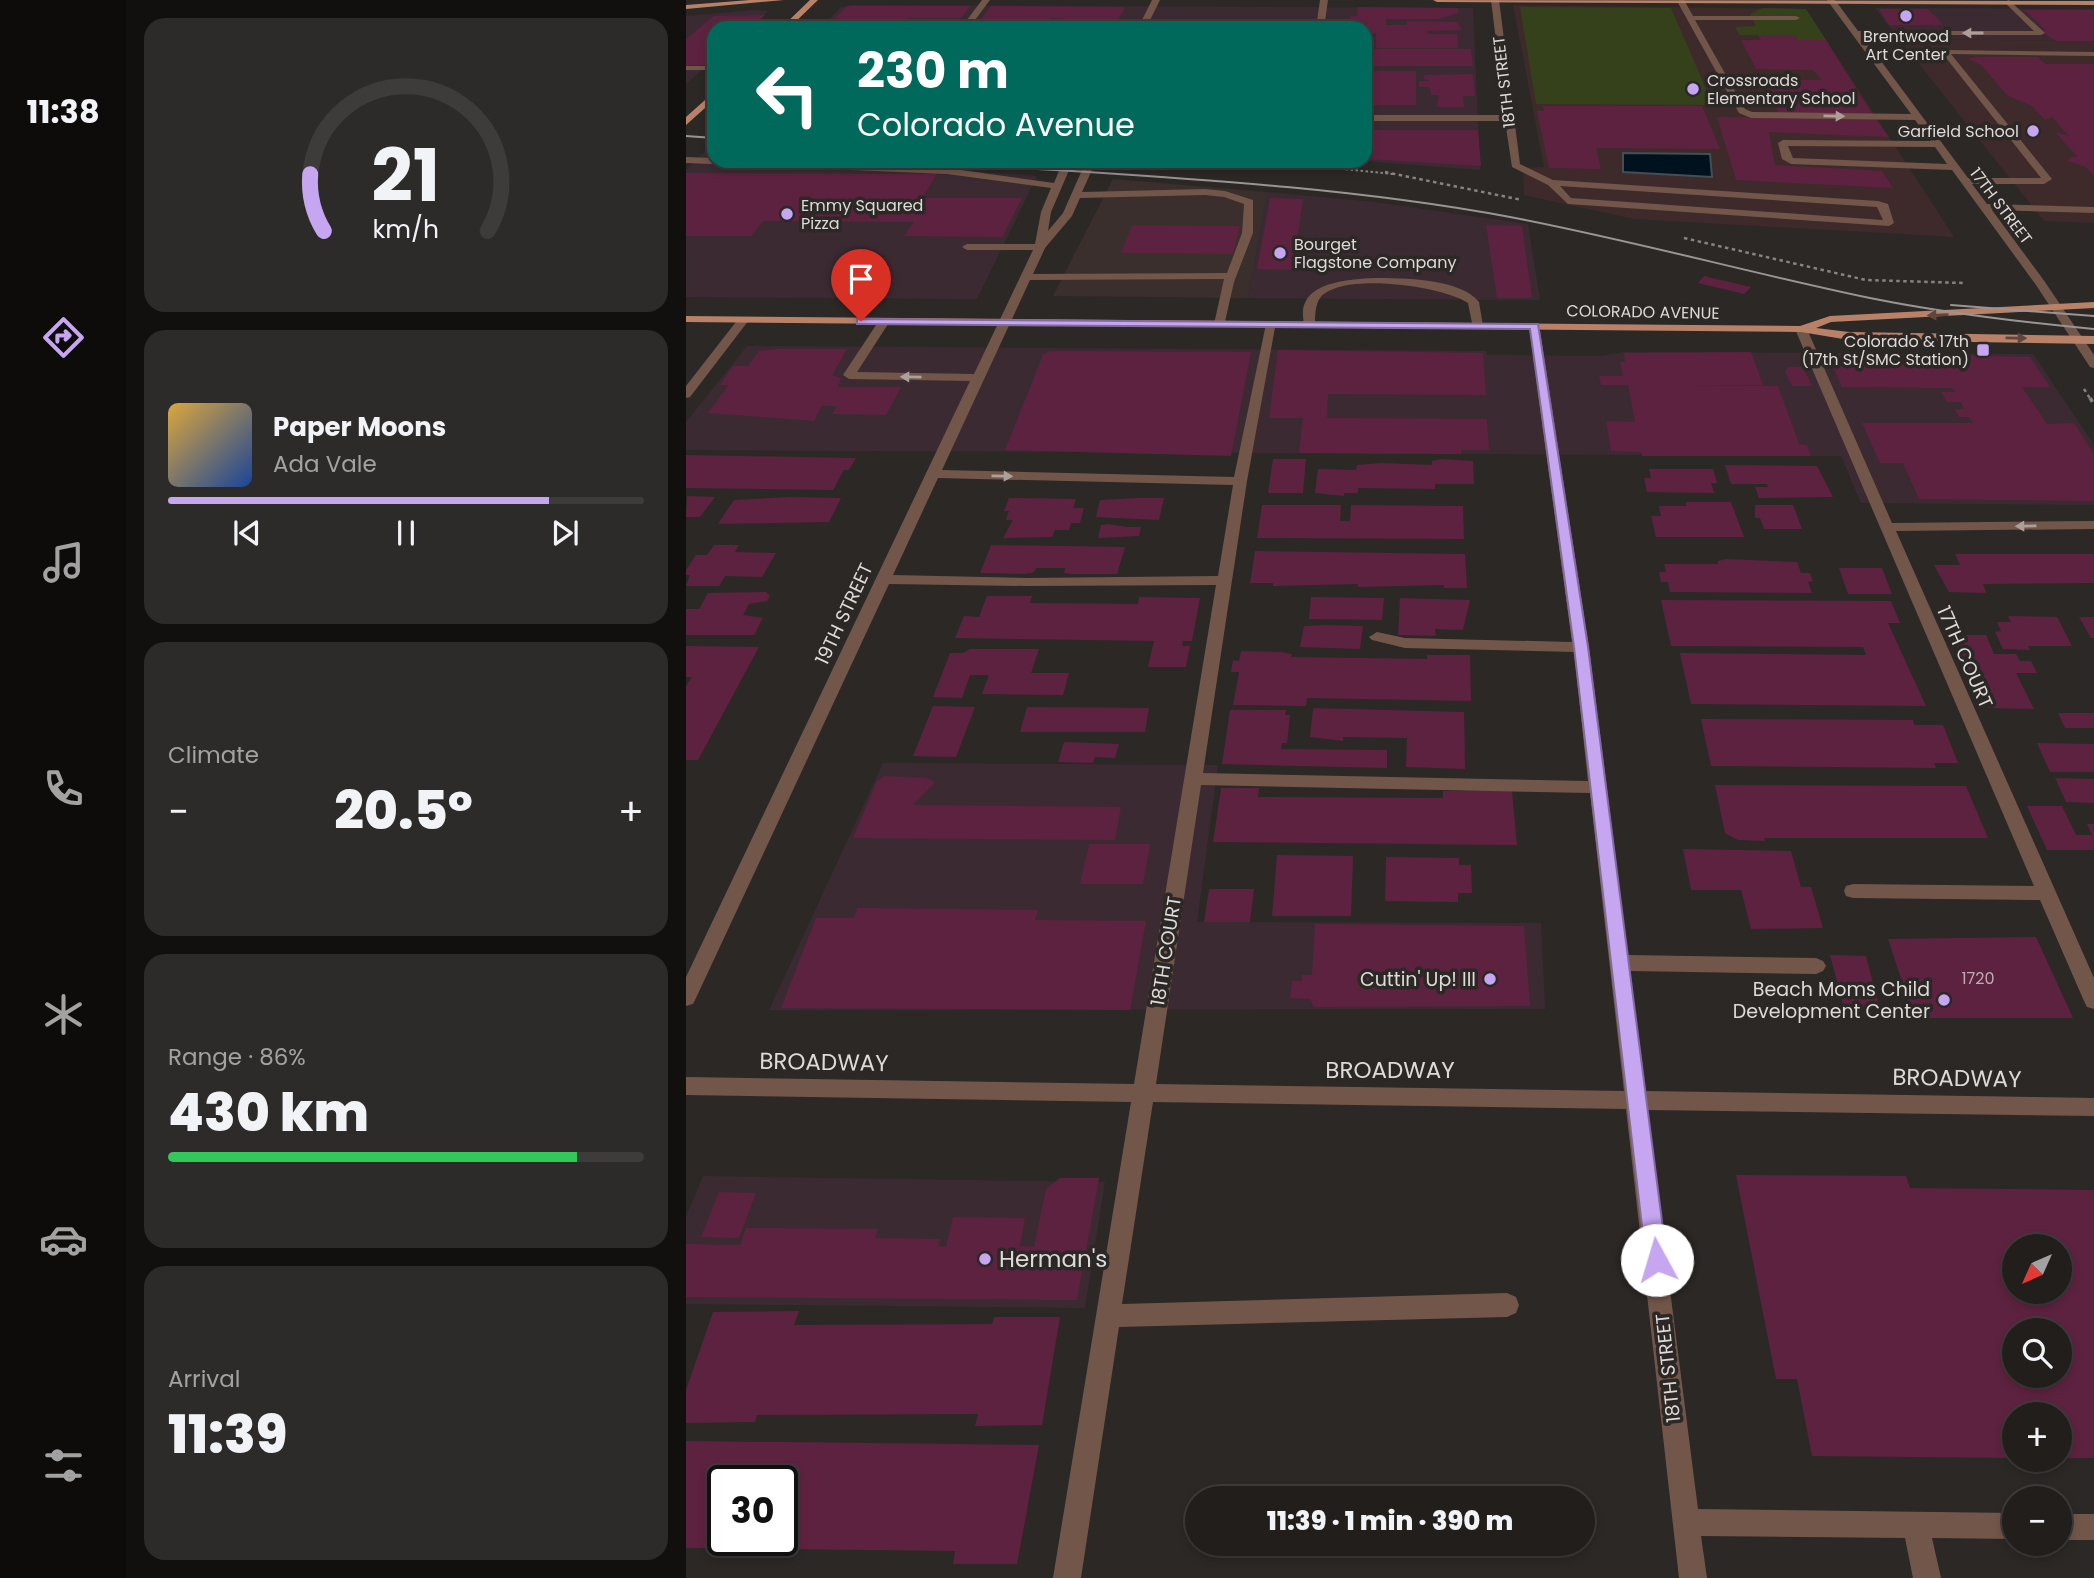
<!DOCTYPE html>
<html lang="en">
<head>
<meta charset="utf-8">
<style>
  :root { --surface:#211e1c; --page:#2d2b29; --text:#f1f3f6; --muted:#a2a2a3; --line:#3e3c3b; --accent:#c6a6f0 }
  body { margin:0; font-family:Poppins,sans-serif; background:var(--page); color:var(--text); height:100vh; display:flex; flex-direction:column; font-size:26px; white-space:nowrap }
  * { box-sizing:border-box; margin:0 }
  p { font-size:23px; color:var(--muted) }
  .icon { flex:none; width:38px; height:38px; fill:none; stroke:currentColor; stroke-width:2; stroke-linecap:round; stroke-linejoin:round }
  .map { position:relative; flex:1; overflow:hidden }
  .details { display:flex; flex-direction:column; gap:18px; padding:18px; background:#12100f; width:560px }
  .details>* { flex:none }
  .top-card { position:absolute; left:21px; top:21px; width:665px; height:147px; border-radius:21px; box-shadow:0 4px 10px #0003,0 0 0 2px var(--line); background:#00695c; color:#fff; overflow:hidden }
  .needle { width:46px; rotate:225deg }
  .buttons { position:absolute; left:1316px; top:1234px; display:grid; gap:14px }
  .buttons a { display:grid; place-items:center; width:70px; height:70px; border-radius:50%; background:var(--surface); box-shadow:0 4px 10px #0003,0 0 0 2px var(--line); font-size:35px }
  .speed { position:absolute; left:21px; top:1465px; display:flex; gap:14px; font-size:35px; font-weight:700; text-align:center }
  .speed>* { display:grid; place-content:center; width:91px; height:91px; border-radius:50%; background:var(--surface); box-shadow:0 4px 10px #0003,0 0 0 2px var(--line); line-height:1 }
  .speed .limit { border:4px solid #111; border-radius:10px; background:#fff; color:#111 }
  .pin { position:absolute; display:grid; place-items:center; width:60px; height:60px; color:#fff; margin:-72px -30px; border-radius:50% 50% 50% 0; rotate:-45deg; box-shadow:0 0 7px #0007 }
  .pin .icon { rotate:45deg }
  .me { position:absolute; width:77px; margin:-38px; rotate:354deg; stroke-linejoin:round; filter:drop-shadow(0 0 5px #0008) }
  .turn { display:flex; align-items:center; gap:24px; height:147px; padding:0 35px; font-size:32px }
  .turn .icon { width:91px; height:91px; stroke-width:2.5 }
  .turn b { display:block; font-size:49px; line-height:60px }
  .big { font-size:52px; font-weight:800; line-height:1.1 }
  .details .card { flex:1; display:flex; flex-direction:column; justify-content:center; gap:10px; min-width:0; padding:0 24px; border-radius:21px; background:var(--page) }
  .details .dial { align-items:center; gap:0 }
  .dial svg { height:182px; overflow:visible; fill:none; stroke:var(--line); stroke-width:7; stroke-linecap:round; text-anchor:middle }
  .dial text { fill:var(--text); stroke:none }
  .song { display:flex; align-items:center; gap:21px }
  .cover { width:84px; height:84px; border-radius:10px; background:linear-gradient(135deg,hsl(40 70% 55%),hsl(220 70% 35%)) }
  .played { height:7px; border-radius:4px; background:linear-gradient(90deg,var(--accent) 80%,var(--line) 80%) }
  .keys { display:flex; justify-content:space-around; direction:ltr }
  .heat { display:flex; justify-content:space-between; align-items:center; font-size:38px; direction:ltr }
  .charge { height:10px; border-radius:5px; background:linear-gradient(90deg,#34c759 86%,var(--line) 0) }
  .trip { position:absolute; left:499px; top:1486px; width:410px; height:70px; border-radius:35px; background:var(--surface); box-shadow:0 4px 10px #0003,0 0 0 2px var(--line); font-weight:800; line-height:70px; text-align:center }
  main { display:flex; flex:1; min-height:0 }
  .dock { display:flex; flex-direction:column; width:126px; justify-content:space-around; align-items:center; background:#0d0c0b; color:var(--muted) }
  .dock .icon { width:49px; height:49px }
  .dock .selected { color:var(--accent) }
  .dock b { font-size:32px; color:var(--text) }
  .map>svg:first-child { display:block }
</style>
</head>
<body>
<main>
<nav class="dock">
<b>11:38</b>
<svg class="icon selected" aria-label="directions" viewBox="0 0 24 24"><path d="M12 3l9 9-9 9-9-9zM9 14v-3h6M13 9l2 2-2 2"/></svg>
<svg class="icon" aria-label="music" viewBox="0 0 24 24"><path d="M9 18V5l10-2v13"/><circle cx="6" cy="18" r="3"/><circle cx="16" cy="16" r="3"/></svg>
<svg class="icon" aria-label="phone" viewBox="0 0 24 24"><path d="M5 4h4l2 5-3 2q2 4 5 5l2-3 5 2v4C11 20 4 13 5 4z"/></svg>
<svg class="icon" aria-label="climate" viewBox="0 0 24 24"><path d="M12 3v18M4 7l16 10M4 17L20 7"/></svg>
<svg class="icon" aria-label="car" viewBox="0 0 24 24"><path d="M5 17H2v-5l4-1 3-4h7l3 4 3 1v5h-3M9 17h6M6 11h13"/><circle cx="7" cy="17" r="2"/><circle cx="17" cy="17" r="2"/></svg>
<svg class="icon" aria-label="filters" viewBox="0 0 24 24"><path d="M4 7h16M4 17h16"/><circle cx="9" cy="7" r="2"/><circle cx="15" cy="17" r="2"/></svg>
</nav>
<section class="details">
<div class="card dial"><svg viewBox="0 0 100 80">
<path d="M14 69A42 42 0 1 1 86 69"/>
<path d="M14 69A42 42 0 0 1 8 44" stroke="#c6a6f0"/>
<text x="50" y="56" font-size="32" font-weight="700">21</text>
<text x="50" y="72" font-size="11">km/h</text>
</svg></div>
<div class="card">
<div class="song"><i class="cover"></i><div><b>Paper Moons</b><p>Ada Vale</p></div></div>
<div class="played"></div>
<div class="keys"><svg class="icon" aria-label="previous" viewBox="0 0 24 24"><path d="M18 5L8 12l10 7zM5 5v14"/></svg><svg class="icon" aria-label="pause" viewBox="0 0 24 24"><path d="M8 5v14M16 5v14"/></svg><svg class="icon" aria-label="next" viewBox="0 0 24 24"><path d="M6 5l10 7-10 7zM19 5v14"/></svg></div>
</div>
<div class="card"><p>Climate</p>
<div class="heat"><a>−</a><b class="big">20.5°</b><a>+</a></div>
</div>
<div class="card"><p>Range · 86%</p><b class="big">430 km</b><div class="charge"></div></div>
<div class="card"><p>Arrival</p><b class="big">11:39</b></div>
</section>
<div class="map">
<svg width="1408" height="1578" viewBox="0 0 1408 1578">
  <rect width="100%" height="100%" fill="#2c2826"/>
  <path fill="#3c2a33" d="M164,5L787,8L794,170L677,161L679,28H135L155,7Z
    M1189,8L1408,9V41L1213,39Z
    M67,10L82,11L63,28H28V59L0,84V16Z
    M19,152L28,153V161H142L351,176L291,299L0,297V170Z
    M581,192L689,202L842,224L854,300L562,298Z
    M61,346L800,351L801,355L914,356L937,352L1347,354L1408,445V505L1175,503L1155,456L0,450V422Z
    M197,763L532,765L511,922L855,923L859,1009L83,1010Z
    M17,1176L419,1182L399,1308L0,1304V1217Z"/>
  <path fill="#3a2f2c" d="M427,179L581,192L562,298L367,296Z"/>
  <path fill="#3e2a2b" d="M827,5L1120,9L1268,237L948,219L838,195L837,168L858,167Z
    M1213,39L1408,41V223L1358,221Z"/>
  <path fill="#35411b" d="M834,7L985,8L1027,105L850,104Z
    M1077,8L1120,9L1140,40H1111L1108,35H1053L1049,27L1070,26L1064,14Z"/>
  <path fill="#01121f" stroke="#434e57" stroke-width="2" d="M937,153L1024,154L1026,177L937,172Z"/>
  <path fill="#5d223f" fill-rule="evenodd" d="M165,6H284L275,18H223L214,28H139L160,7Z
    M305,6L439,7L428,28H376L381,19L365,18L357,26L291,25Z
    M672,7L772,8V13L753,19H700V25H721V21L771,22L776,30L741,31L742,34H771L772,48H690V33H679V28H660L665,16H671Z
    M1193,9H1242L1257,25H1203Z
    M1338,10H1408V41H1370L1359,34L1356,30H1360Z
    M79,15L65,28H28V62L25,65H0V39L28,16Z
    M1072,35H1108L1111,40H1140L1186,114H1093L1076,80H1136L1127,70L1070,69L1055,40H1075Z
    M687,49H785L787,66H687V61H680V56H687Z
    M1289,57H1352L1359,64H1408V176L1400,167L1382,161L1383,158L1391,156L1369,132L1383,136L1366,117L1359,120L1346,106L1322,96L1295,65L1282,59Z
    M679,71H730V105H681Z
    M787,74L789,96H777L778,107H751L753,95H745L744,87H733V81H745L738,79V75Z
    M857,106H1016L1034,149L910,148L915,169L863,168L851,111H858Z
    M1031,117L1189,118L1203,137L1083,132L1089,165L1196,171L1207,188L1050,180Z
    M679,130H792L795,166L679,159Z
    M0,173L251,174L236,198H336L316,237L218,236L228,222L77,221L65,236H0Z
    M584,198L617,199L607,270L571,269Z
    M446,225L554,226L547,254L435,253Z
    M800,225L836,226L846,298H811Z
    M1018,276L1065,287L1058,294L1012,283Z
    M90,349H161L146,375L155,378L152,387H215L200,415L146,414L151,406H136L128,421L22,413L43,385H34L47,366H62L73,351Z
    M592,350L797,353L800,395L642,394L641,418L801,419L803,450H775V454L613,453L617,418H583Z
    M364,351L565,352L545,456L319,450L357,355Z
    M1065,352L1077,385L1007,386H1092L1113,444L1121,445L1125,456H956L955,452L925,451L920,421L949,422L942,385H915L913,376H937L934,362H939L938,353Z
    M1141,353L1344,357L1364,387H1336L1361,424L1388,423L1408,454V501L1233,499L1217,463H1194L1176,423H1287L1283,417H1273L1269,409H1278L1275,402H1261L1255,392H1269L1267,388L1156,387Z
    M1102,367H1117L1126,386H1106L1099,371Z
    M0,455L170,458L163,470H158L147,490L0,488Z
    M587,459H620L617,493H582Z
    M755,459L787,461L788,484H749V489L672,488V493H658V496L629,493L632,469L670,470L671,465L695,463L746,465V461Z
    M1039,465L1131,466L1147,497L1073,498L1069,487H1082L1081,484H1045Z
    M963,469H1027L1031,483H1025L1028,493L961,492L958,478H965Z
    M1,496L29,497L14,517H0Z
    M104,497L155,498L143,522L32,524L48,500Z
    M323,498L390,499L387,508H398L394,523H385L383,530H369L366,537L317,538L327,520H320L323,511H318Z
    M452,498H478L473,520L410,517L414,500Z
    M1000,502H1045L1058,537H970L965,516H975L973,506H1000Z
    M576,505H655L654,521H664L665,505L777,506L778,539L571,538Z
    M1069,505H1107L1116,529H1078L1074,518H1069Z
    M422,524L441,527H455L453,536L412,538L415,525Z
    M28,545H53L49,552L90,553L76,577L39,576L33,586H0L4,575H0V570L10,555H21Z
    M305,545L439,547L431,574H386L378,573L379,568H350L348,572L340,574L294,573Z
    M569,551L779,554L781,588H758V585L672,587V584L587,586V583H564Z
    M1269,554H1408V583L1297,584L1300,593L1263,592L1248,565H1274Z
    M1040,559L1111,562L1115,573H1124L1127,581L1122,582L1126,593L984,592L982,582H975L973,572H980L978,564H1032V561Z
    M1153,568H1196L1206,594H1162Z
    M80,592L84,596L81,601L63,604L57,615L77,618L68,635H0V609H13L22,593Z
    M301,596H346L344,603L452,604L453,597L514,598L506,641H497L496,646H504L500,667H462L468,641L269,638L278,616L293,617Z
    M625,597L698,598L696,620L623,619Z
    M714,598L784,600L777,630L749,629L750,636L712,635Z
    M975,600L1205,601L1214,623H1202L1240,706L1005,704L994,653L1180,655L1177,647L985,646Z
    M1322,616L1371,617L1386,646H1342L1344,650L1317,649L1309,632L1315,631L1311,622H1325Z
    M1393,617H1408V638H1405Z
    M640,625L677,626L674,649L614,647L618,626Z
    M1267,635H1300L1308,654H1330L1334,661H1345L1351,673H1330L1348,709L1303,708L1291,681H1284Z
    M0,646L73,647L12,760H0V686L6,677H0Z
    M284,649H353L345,673H383L377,695L296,694L303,675H284L276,698L247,697L264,653H277Z
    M555,651L594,652L606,654L605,657L741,659V655H784L785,701L621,698L620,706L547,705L553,672H545L547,660L553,661Z
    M247,706L289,707L270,757L227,756Z
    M341,707L463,708L459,732H334Z
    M627,708L778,712L779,769L720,767L721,738L657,737V741L624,737Z
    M544,710H600L599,715H604L601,743H596L595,749L701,750V768L536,764Z
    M1372,713H1408V728H1379Z
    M1015,719L1227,720L1228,725H1257L1272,763H1248L1250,768L1025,766Z
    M378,742L433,744L429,758L409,757L407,763L372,762Z
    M1351,743L1408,744V772H1364Z
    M198,776L240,778L249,782L227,805L435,807L429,840L167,838L191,781Z
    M1369,778L1408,779V803L1380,802Z
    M1029,785L1280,786L1302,838H1078L1079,841L1052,840L1039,833Z
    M535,788H573L572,797L757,798V791H826L831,845L527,842Z
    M1341,806H1376L1390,835H1406L1401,824H1408V850H1361Z
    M403,844H464L457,884H394Z
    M997,849L1105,851L1115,887H1125L1137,928L1065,929L1055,890H1005Z
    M591,855L667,856L665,916H586Z
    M700,857L773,858V865H785L786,893H772V902L699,901Z
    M523,889H568L564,922H518Z
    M171,908L352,910L349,920L460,921L444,1010L95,1008L130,918H168Z
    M629,924L838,926L844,1006L628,1007L624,999L604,998L606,981H616V975H626Z
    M1350,937L1387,1018H1228L1202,939Z
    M1144,955L1180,956L1194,1009L1158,1008Z
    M1050,1175L1220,1176L1224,1188L1408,1190V1458H1374V1414H1328V1458L1126,1456L1111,1379H1090ZM1328,1246H1374V1292H1328ZM1328,1330H1374V1376H1328Z
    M374,1178H413L391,1300L0,1297V1244L54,1245L60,1228L192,1229L189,1238L254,1239L252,1246L260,1247L267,1217L339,1218L334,1246L348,1247L360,1189Z
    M33,1192L70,1193L53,1238L15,1237Z
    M113,1311L108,1325L306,1324L308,1317H374L356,1425L289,1426L292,1414L71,1415L69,1422L0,1423V1390L27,1312Z
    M0,1441L353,1445L331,1564H267L269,1551L0,1548ZM37,1480H96V1540H37Z"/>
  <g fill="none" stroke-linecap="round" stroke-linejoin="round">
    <path stroke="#878381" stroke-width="2" stroke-dasharray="2.5 2.5" stroke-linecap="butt" d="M575,161L708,174"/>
    <path stroke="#878381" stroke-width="2.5" stroke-dasharray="3.5 3.5" stroke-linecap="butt" d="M699,172L836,200
      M998,238L1180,280L1278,283
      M1398,389L1405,400"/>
    <path stroke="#878381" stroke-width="3.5" stroke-dasharray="4.5 4.5" stroke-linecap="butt" d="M1404,398L1408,404"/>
    <path fill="#72564a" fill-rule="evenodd" d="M296,0H304L283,28H275Z
      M466,0H474L460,28H452Z
      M634,0H642L638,28H630Z
      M805,0H813L834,164L867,180L1192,201L1202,204L1208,223L1203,226L882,204L862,185L826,167L819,121H679V115H819ZM874,186L1191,207L1197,220L885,198Z
      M998,0L1007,16H1110L1114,18L1110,20H1009L1059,109L1066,112L1225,114L1141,0H1149L1172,31H1348L1318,2L1323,0L1359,33L1355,35H1175L1185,49L1408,52V56L1265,54L1366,179L1358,184H1286L1301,204L1408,207V213L1306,210L1359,282L1408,355V368L1404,367L1350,285L1266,170L1105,164L1096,159L1092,143L1097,140L1245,141L1229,120L1065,118L1053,113L991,1ZM1189,53L1257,54L1355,178H1282ZM1102,146L1249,147L1261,164L1107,158Z
      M0,66H28V70H0Z
      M0,157L28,158V161L261,168L368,183L377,161H387L365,212L362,231L377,213L400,161H410L396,192L519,189L539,191L567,200V233L548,282L538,326L528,324L538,279L344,280L256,470L548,477L580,324L590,322L561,481L517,773L902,781L888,652L719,648L686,640L683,637L691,632L719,638L886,642L843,326L853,324L903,647L942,955L1130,958L1137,961L1140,966L1137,971L1130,974L944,971L959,1091L1408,1098V1116L961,1110L1012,1509L1328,1513V1539L1246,1538L1255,1578H1227L1219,1538L1015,1536L1021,1578H993L940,1109L467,1102L436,1304L821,1293L830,1297L833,1305L830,1313L821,1317L433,1327L395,1578H367L445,1102L0,1095V1077L448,1084L530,585L340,586L203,584L10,998L7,1004L0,1006V977L284,381L163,379L157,375L194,319L198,318L204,321L171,372L288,374L347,250H281L276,247L281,244H349L355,212L365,188L261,174L0,163ZM519,195L538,197L558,204L556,233L541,273L347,274L359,248L386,216L394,198ZM252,478L547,485L532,576L340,578L207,575ZM515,785L904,793L938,1091L470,1084Z
      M687,278C715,278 774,278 793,302L797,326L787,328L782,303C758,286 654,271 634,298C629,305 629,317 629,325L619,327C606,283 657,280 687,278Z
      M53,318L63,320L4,397L0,398V386Z
      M1115,326L1121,329L1206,523L1408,521V529L1210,531L1408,978V1009L1401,1007L1398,1001L1354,900L1167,898L1160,896L1158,891L1160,886L1167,884L1348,886L1109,329Z
      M1374,1514H1408V1540H1374Z"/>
    <path fill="#ba8169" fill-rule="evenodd" d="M64,0H98L0,9V5Z
      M124,0H132L103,28H95Z
      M747,0L1408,1V5L751,2Z
      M28,92V100L0,125V117Z
      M1408,302V308L1145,322L1130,328L1163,332L1408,336V344L1163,340L1115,332L0,322V316L1114,326L1144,316Z"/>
    <path stroke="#999594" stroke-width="2" d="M0,136L28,138
      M238,161C433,176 631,181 824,217C945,240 1064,273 1184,298C1258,313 1333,322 1408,329
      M1265,305L1408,316"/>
  </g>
  <defs><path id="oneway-solid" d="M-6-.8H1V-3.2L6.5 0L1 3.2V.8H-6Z" transform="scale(1.75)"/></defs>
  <g fill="#ad9f99">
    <use href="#oneway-solid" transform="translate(1287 33) rotate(-180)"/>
    <use href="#oneway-solid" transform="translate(1148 116) rotate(1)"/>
    <use href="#oneway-solid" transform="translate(225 377) rotate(-179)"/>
    <use href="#oneway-solid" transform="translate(316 476) rotate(1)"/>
    <use href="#oneway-solid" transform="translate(1340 526) rotate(179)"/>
  </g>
  <g fill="#5e473d">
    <use href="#oneway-solid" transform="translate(1252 315) rotate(178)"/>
    <use href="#oneway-solid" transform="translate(1330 338) rotate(1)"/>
  </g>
  <path fill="#c6a6f0" stroke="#816c9c" stroke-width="2" d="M171,319L852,324L902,647L981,1260L978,1267L971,1270L963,1267L960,1260L888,647L844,329L175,324H171Z"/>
  <g fill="#c6a6f0" stroke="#2c2826" stroke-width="2.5">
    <circle cx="1220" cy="16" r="7"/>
    <circle cx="1007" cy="89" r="7"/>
    <circle cx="1347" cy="131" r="7"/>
    <circle cx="101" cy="214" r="7"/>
    <circle cx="594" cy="253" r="7"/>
    <rect x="1290" y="343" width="14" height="14" rx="3.5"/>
    <circle cx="804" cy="979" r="7"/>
    <circle cx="1258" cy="1000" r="7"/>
    <circle cx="299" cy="1259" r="7"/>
  </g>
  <g text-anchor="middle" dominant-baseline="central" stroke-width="7" stroke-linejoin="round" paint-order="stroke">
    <g font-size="16" fill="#dedad9" stroke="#2c2826" text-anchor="start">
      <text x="1220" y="36" text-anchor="middle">Brentwood<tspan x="1220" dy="18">Art Center</tspan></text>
      <text x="1021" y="80">Crossroads<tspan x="1021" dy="18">Elementary School</tspan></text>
      <text x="1333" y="131" text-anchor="end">Garfield School</text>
      <text x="115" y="205">Emmy Squared<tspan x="115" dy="18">Pizza</tspan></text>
      <text x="608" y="244">Bourget<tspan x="608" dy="18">Flagstone Company</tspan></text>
      <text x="1283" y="341" text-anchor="end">Colorado &amp; 17th<tspan x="1283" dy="18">(17th St/SMC Station)</tspan></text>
    </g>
    <g font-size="16" fill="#dedad9" stroke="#2c2826">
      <text transform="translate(818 82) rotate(-97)">18TH STREET</text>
      <text transform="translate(1315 206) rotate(53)">17TH STREET</text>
      <text transform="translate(957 312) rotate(1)">COLORADO AVENUE</text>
    </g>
    <g font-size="16" fill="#beacb2">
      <text x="1292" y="978">1720</text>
    </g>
    <g font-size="19" fill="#dedad9" stroke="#2c2826">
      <text transform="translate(158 614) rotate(-65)">19TH STREET</text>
      <text transform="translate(1279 657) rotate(66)">17TH COURT</text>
      <text transform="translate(480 951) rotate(-81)">18TH COURT</text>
      <text transform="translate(982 1368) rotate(-96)">18TH STREET</text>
    </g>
    <g font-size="19" fill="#dedad9" stroke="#2c2826" text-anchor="end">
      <text x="790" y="979">Cuttin' Up! III</text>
      <text x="1244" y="989">Beach Moms Child<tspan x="1244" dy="22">Development Center</tspan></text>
    </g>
    <g font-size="23" fill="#dedad9" stroke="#2c2826">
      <text transform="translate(138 1062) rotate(1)">BROADWAY</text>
      <text x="704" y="1070">BROADWAY</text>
      <text transform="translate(1271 1078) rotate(1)">BROADWAY</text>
    </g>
    <g font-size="23" fill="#dedad9" stroke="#2c2826" text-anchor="start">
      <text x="313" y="1259">Herman's</text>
    </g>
  </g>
</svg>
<div class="buttons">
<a><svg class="needle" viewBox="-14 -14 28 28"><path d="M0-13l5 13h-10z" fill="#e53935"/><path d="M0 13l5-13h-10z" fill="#a2a2a3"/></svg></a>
<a><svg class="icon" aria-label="search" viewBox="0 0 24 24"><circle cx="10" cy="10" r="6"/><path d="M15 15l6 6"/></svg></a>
<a>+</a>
<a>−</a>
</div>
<div class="speed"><div class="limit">30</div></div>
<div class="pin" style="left:175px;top:321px;background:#d93025"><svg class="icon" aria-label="arrive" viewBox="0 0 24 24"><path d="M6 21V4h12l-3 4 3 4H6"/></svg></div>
<svg class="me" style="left:971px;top:1260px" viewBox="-20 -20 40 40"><circle r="19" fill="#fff"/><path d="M0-13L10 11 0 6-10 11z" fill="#c6a6f0"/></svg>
<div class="trip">11:39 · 1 min · 390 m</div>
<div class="top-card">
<div class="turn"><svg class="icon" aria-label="left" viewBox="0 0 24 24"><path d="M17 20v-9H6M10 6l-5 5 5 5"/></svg><div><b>230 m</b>Colorado Avenue</div></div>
</div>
</div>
</main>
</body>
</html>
